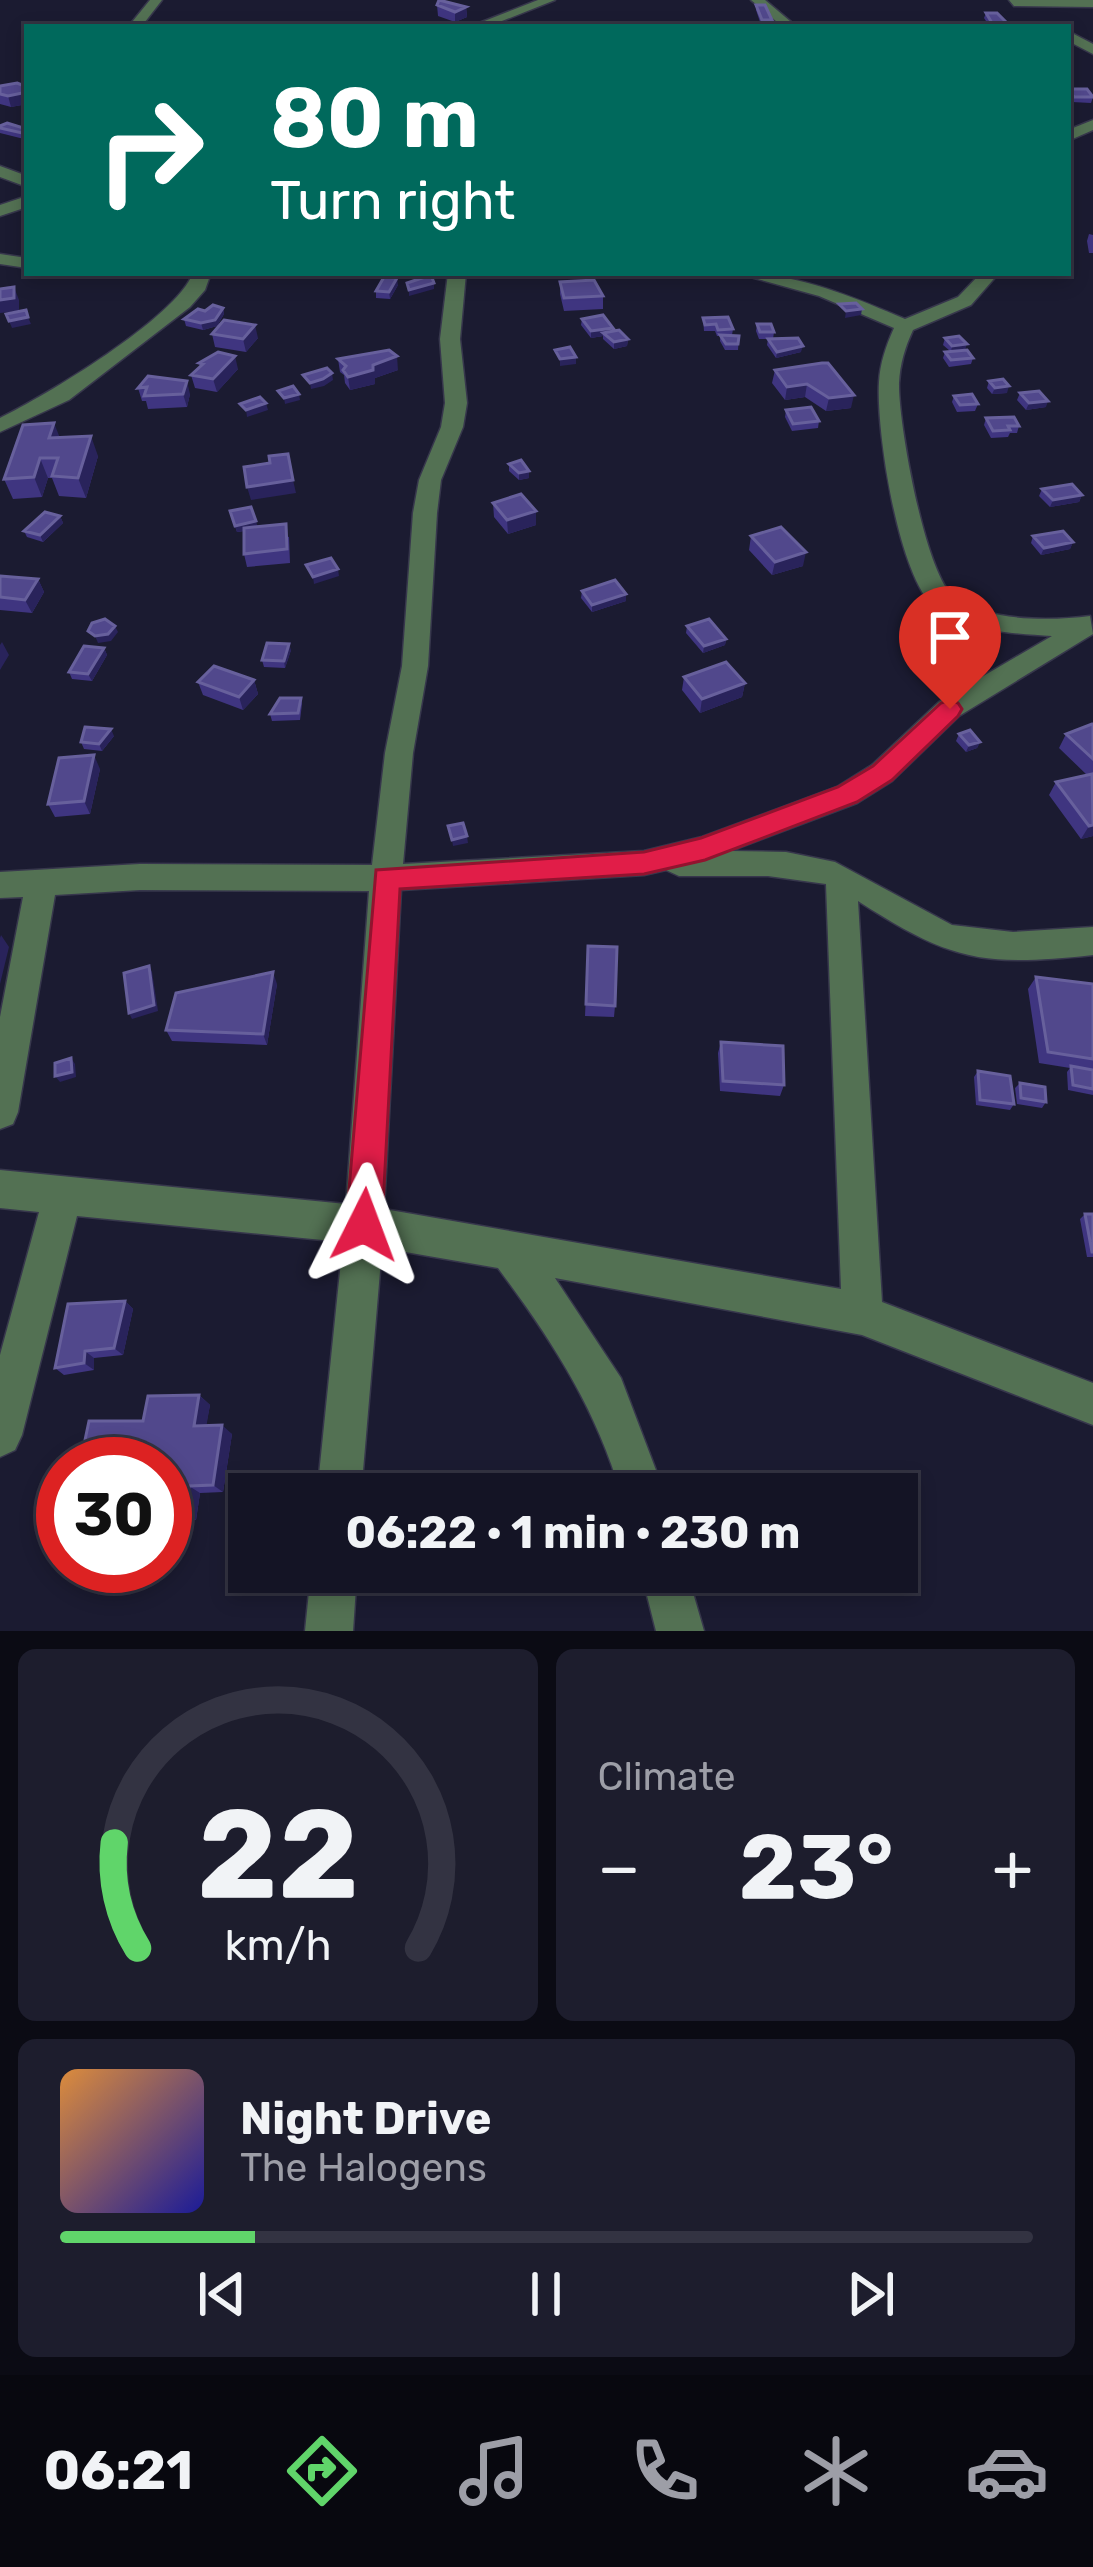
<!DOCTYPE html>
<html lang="en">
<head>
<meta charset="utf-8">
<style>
  :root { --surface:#141425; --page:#1d1d2d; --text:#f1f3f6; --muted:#9d9ea7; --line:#333342; --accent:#60d56a }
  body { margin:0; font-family:Rubik,sans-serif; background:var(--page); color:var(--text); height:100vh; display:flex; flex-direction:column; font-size:45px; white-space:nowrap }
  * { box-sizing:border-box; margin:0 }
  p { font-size:39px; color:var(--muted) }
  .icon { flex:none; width:66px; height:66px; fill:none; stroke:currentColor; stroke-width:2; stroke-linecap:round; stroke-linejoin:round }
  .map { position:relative; height:1631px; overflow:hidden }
  .panel { display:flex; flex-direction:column; gap:18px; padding:18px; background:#0b0b14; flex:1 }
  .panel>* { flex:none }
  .hud { position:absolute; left:24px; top:24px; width:1047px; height:252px; border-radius:0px; box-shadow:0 6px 18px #0003,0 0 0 3px var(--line); background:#00695c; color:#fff; overflow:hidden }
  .speed { position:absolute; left:36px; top:1437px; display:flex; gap:24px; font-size:60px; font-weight:700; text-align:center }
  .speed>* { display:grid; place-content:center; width:156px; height:156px; border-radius:50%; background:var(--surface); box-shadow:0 6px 18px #0003,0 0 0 3px var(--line); line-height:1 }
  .speed .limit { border:18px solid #d22; background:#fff; color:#111 }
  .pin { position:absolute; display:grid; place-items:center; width:102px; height:102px; color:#fff; margin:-123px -51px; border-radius:50% 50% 50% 0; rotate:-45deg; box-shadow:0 0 12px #0007 }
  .pin .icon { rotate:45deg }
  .me { position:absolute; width:132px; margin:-66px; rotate:3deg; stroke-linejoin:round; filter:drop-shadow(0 0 9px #0008) }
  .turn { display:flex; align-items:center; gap:42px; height:252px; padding:0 48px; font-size:54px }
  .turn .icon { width:156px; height:156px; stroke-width:2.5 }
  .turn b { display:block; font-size:84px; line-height:102px }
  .big { font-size:90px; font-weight:700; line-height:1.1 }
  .panel .tile { flex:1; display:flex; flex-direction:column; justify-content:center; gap:18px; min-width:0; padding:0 42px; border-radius:18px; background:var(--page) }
  .panel .dial { align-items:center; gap:0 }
  .dial svg { height:312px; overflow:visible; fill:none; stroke:var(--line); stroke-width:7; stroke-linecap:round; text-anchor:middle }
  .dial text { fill:var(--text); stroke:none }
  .song { display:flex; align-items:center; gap:36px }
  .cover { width:144px; height:144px; border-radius:18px; background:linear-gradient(135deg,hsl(30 70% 55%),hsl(240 70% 35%)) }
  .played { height:12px; border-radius:6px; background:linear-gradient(90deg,var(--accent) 20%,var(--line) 20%) }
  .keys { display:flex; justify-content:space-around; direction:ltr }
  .heat { display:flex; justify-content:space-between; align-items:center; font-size:66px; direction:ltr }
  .panel .tiles { flex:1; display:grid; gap:18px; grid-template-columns:1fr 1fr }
  .tile:last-child { grid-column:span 2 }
  .trip { position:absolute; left:228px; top:1473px; width:690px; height:120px; border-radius:0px; background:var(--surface); box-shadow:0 6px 18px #0003,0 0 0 3px var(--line); font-weight:700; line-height:120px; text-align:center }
  .menu { display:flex; height:192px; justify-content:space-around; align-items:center; background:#08080f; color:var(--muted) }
  .menu .icon { width:84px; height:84px }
  .menu .active { color:var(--accent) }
  .menu b { font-size:54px; color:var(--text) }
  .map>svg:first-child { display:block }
</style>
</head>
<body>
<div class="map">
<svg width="1093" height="1631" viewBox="0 0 1093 1631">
  <rect width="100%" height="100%" fill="#1b1b31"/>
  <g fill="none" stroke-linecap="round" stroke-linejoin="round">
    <defs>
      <path id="minor" d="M150,0H162L141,27H128Z
        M538,0H555L487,27H469Z
        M751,0H765L797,27H783Z
        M1009,0H1093V7L1014,6Z
        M1068,31L1093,44V54L1068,41Z
        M1093,120V130L1068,141V130Z
        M0,166L27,176V187L0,177Z
        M27,196V207L0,216V205Z
        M0,254L27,258V268L0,264Z
        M193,273H211L205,290L190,307L69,400L0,432V418C45,396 176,318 193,273Z
        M448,273H466L460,339L467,403L463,427L441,480L437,513L428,666L413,753L403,864L644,851L702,837L837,787L872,765L939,702L1052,636C1017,634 962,631 934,607C898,575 876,430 879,382C880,363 886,346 894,328L819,296L736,273C797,273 850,296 905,319L958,297L981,273H999L971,305L913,330C905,347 900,364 899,383C898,421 925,575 954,597C988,622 1050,621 1090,616L1093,634L959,716L892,781L857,803L730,851L786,852L835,862L952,925L1013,932L1093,927V955C982,967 951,961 858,901L882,1302L1093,1383V1425L862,1335L555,1278L621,1378L665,1494H621C596,1408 551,1339 498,1268L382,1248L361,1494H317L343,1242L77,1216L22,1435L15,1450L0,1457V1355L39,1212L0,1208V1170L346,1204L369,891L140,890L55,895L18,1112L13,1124L0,1129V1017L23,897L0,898V872L140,864L372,865L385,753L402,666L413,513L419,480L441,427L445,403L440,339ZM666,870L679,876H768L826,884L841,1289L384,1209L401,890L644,875Z
        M311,1572H357L353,1631H305Z
        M641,1572H687L704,1631H656Z"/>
    </defs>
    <use href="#minor" stroke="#37374c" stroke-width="3"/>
    <use href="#minor" fill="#537153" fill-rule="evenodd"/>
  </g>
  <path fill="#3f3580" d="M437,5L466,7L467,17L455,22L438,16Z
    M756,5L772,20L771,25H761L756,10Z
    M986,13L1007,23L1006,27H990L984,18Z
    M0,86L27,87V104L11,107L0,104Z
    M1068,89L1093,97L1091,103L1072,102L1068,97Z
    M0,126L27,129L24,139L0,133Z
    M1089,234L1093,235V253H1089L1087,241Z
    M560,282L603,296V309L564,311L560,294Z
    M398,285L390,299L376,298V291Z
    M223,308L224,314L217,326L203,330L186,326L184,319L205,311Z
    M703,318L733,329L732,335L739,336L738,350H725L720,341V336H717L715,331H704Z
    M582,319L613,328V331L628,339L627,346L614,349L603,339V336L591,338L581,325Z
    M757,324L774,332L773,339L801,352L776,358L767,345L768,339H759L756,331Z
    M212,334L258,338L246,352L215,347Z
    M945,338L965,350L973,358L971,364L949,367L943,358L945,352L950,351L943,345Z
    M338,359L398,370L375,378V384L350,390L345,383L344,375L340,372Z
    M199,363L238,369L217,392L195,388L191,375L200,367Z
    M828,363L851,408L826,411L805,397L785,400L772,383L775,370Z
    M148,376L190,394L187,407L148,409L146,401H142L138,388Z
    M989,381L1007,393L992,394L987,388Z
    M1020,393L1046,407L1026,410L1017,400Z
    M954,396L978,404L975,411L957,412L952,402Z
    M786,410L819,421L818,428L792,431L785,417Z
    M986,418L1019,426L1017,433H1010L1008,437L991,438L984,425Z
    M60,438L98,456L86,498L59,496L52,478H48L42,497L13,499L4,479Z
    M509,464L529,478L519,480L509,471Z
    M1042,489L1082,495L1079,502L1050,507L1039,496Z
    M493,503L536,525L508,534L494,517Z
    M230,511L257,527L289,537L290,563L247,567L244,554V531L237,532Z
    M60,516L63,523L43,542L27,537L24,531Z
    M751,536L803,566L772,575L749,550Z
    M1033,536L1073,542L1070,549L1041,555L1031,543Z
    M0,576L38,579L44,592L32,613L0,610Z
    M582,591L626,594V601L592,612L581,598Z
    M687,626L726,639L725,645L703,653L686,633Z
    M104,648L107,655L92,681L72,679L69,672Z
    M291,650L285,668L264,667L262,660Z
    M684,677L745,683L742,697L700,713L682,690Z
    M254,680L258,694L243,710L203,695L198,682Z
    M301,698L302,704L300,720L272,721L270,714Z
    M1093,725V836L1081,839L1049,795L1056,782L1087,775L1059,748L1066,734Z
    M959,734L980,742L977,748L966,752L956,741Z
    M114,736L102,751L84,749L81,742Z
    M100,769L90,814L55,817L48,804Z
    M588,946L615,1006L614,1017L585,1016Z
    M1036,977L1093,984V1095L1068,1090L1067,1072L1070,1068L1039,1063L1028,989Z
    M277,984L267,1045L172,1041L166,1030Z
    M721,1042L784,1085L780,1096L720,1091L718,1053Z
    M978,1071L1014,1104L1010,1110L976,1105L974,1077Z
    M1020,1083L1046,1102L1042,1108L1017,1104L1015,1088Z
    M1085,1214H1093V1257H1087L1080,1219Z
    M125,1301L133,1309L123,1355L94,1358V1370L64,1375L55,1368Z
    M199,1395L210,1405L206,1425L232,1434L223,1492L200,1493L196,1520L165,1521V1464L143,1421Z"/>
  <path fill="#29235b" d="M466,7L467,17L455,22V12Z
    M27,92V104L11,107L8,96Z
    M397,278L398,285L390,299L389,292Z
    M434,283V289L409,296V290Z
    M14,287L19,300V311L0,313V300Z
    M223,308L224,314L217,326L203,330L201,323Z
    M862,309L861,315L845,318L846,311Z
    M28,317L31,324L12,328L9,321Z
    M255,325L258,338L246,352L243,339Z
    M613,328L612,334L603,333V336L591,338V331Z
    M628,339L627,346L614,349V342Z
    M967,344L965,350L951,352L952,346Z
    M803,346L801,352L776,358L777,352Z
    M235,356L238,369L217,392L213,379Z
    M397,356L398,370L375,378V384L350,390L348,377Z
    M576,357V364L560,366V359Z
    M332,373L333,380L324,386L311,389L310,383Z
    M187,381L190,394L187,407L183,394Z
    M807,384L805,397L785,400L787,387Z
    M1009,386L1007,393L992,394L995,388Z
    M299,394L300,400L285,404L284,398Z
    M854,395L851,408L826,411L829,398Z
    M1048,401L1046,407L1026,410L1029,403Z
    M266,403L268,410L247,417L246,410Z
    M54,423L62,443L49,438Z
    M91,436L98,456L86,498L78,478Z
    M40,458L48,478L42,497L34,477Z
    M529,471V478L519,480V473Z
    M293,480L296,493L251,500L247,487Z
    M1082,495L1079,502L1050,507L1053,500Z
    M536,511V525L508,534L507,520Z
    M60,516L63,523L43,542L40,535Z
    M256,521L258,528L237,532L235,526Z
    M1073,542L1070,549L1041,555L1044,548Z
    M806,552L803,566L772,575L775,562Z
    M338,569L339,576L314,584L313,577Z
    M38,579L44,592L32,613L25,600Z
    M626,594V601L592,612V605Z
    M115,626L118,632L111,641L98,643L95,636Z
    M726,639L725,645L703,653L704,646Z
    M2,642L9,655L0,670V645Z
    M289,644L291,650L285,668L284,661Z
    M104,648L107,655L92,681L88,674Z
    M254,680L258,694L243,710L239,697Z
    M745,683L742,697L700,713L702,699Z
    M111,729L114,736L102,751L99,744Z
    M980,742L977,748L966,752L969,745Z
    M94,755L100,769L90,814L84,801Z
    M1093,825V836L1081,839L1089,826Z
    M467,836L468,843L453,846L452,840Z
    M1,935L9,947L0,984V938Z
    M149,966L152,972L158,1011L132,1019L129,1013Z
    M273,972L277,984L267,1045L263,1034Z
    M71,1058L75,1064L76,1077L60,1082L55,1076Z
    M125,1301L133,1309L123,1355L114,1348Z
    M85,1351L94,1358V1370L84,1363Z
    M199,1395L210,1405L205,1434L194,1426Z
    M222,1425L232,1434L223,1492L213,1485Z
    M189,1486L200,1493L196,1520L185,1514Z"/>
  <path fill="#51488c" stroke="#67609c" stroke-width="3" d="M439,0L466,7L455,12L437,5Z
    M756,5H765L772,20H762Z
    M986,13H997L1007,23H992Z
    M17,83L27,87V92L8,96L0,94V86Z
    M1068,89H1087L1093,97H1074Z
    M7,123L27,129V131L22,133L0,128V126Z
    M431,275L434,283L409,290L407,283Z
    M384,277L397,278L389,292L376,291Z
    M594,280L603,296L564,298L560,282Z
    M14,287V298L0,300V289Z
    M856,303L862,309L846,311L839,304Z
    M213,305L223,308L215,320L201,323L184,319L198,309L205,311Z
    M26,310L28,317L9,321L6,314Z
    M603,315L613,328L591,331L582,319Z
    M728,317L733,329L718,330L716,324L705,325L703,318Z
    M224,320L255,325L243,339L212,334Z
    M757,324H771L774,332H760Z
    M619,330L628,339L614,342L603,333Z
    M720,335L739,336L738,344H726Z
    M959,336L967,344L952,346L945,338Z
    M798,338L803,346L777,352L768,339Z
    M570,347L576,357L560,359L555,350Z
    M389,350L397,356L373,365V370L348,377L343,370L346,366L338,359Z
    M967,350L973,358L951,360L945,352Z
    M218,352L235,356L213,379L191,375L203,364L199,363Z
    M822,363H828L854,395L829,398L807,384L787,387L775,370Z
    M327,368L332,373L323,379L310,383L303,375Z
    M148,376L187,381L183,394L144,396L147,387L138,388Z
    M1003,379L1009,386L995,388L989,381Z
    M293,386L299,394L284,398L278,391Z
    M1039,391L1048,401L1029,403L1020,393Z
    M972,394L978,404L960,405L954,396Z
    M260,397L266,403L246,410L240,404Z
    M811,407L819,421L793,424L786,410Z
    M1014,417L1019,426H1008L1010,430L993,431L986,418Z
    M54,423L49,438L91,436L78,478L52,476L58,458H40L34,477L4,479L23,425Z
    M288,454L293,480L247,487L244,467L270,463L269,456Z
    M521,460L529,471L519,473L509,464Z
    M1072,484L1082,495L1053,500L1042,489Z
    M521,494L536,511L507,520L493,503Z
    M251,507L256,521L235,526L230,511Z
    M45,512L60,516L40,535L24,531Z
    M286,524L287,549L244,554V528Z
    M781,527L806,552L775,562L751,536Z
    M1063,531L1073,542L1044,548L1033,536Z
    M331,558L338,569L313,577L306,565Z
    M0,576L38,579L25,600L0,597Z
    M615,580L626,594L592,605L582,591Z
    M105,619L115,626L108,634L95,636L88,631L92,623Z
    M709,619L726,639L704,646L687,626Z
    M267,643L289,644L284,661L262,660Z
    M84,646L104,648L88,674L69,672Z
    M726,662L745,683L702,699L684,677Z
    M214,666L254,680L239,697L198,682Z
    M280,698H301L298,713L270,714Z
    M1092,724L1093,725V759L1066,734Z
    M85,727L111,729L99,744L81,742Z
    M970,730L980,742L969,745L959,734Z
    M94,755L84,801L48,804L59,758Z
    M1092,774L1093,825L1089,826L1056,782Z
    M463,823L467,836L452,840L448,826Z
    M588,946L617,947L615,1006L586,1004Z
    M149,966L154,1005L129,1013L124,973Z
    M273,972L263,1034L166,1030L176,993Z
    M1036,977L1093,984V1059L1048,1052Z
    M721,1042L783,1046L784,1085L723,1081Z
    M71,1058L72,1072L55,1076V1063Z
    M1071,1066L1093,1070V1089L1073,1085Z
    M978,1071L1010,1076L1014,1104L980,1100Z
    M1020,1083L1045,1087L1046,1102L1021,1098Z
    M1085,1214H1093V1252H1092Z
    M125,1301L114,1348L85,1351L84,1363L55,1368L68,1304Z
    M199,1395L194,1426L222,1425L213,1485L189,1486L185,1514H165V1464H80L89,1421H143L148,1396Z"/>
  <path fill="#e11d48" stroke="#92132f" stroke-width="3" d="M950,700L958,703L962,709L958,716L892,780L857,802L705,860L644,874L400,889L382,1225L376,1237L364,1242L351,1237L346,1225L376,870L644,852L701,838L838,787L873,766L941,703Z"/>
</svg>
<div class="speed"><div class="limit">30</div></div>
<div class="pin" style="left:950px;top:709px;background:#d93025"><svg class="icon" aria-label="arrive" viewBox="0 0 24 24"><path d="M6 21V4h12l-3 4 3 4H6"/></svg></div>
<svg class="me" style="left:364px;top:1225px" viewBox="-20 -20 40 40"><path d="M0-17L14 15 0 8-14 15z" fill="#e11d48" stroke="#fff" stroke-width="4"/></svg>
<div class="trip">06:22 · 1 min · 230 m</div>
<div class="hud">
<div class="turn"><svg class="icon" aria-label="right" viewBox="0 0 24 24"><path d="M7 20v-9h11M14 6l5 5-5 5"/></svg><div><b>80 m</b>Turn right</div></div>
</div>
</div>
<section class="panel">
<div class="tiles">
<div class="tile dial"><svg viewBox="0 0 100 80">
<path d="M14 69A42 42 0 1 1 86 69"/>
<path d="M14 69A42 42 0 0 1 8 42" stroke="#60d56a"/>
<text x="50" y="56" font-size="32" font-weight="700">22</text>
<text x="50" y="72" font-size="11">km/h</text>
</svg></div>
<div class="tile"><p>Climate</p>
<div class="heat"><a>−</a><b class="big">23°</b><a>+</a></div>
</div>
<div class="tile">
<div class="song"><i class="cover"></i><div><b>Night Drive</b><p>The Halogens</p></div></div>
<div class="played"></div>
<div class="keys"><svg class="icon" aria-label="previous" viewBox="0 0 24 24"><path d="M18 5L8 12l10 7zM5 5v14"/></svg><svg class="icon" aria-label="pause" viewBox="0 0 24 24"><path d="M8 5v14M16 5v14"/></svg><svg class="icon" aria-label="next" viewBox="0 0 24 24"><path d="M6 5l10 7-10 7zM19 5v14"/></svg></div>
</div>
</div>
</section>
<nav class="menu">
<b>06:21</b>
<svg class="icon active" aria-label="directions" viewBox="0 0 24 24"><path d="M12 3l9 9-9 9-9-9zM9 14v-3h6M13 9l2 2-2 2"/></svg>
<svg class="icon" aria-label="music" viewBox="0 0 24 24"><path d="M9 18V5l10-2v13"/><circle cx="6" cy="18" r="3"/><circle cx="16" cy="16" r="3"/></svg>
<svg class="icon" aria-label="phone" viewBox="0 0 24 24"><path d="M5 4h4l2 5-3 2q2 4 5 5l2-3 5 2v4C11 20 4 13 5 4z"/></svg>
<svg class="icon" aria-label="climate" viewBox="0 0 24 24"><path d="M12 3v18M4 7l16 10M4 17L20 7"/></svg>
<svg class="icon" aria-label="car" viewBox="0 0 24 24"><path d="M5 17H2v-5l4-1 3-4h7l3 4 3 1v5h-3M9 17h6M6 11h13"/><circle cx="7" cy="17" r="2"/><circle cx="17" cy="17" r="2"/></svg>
</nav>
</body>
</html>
